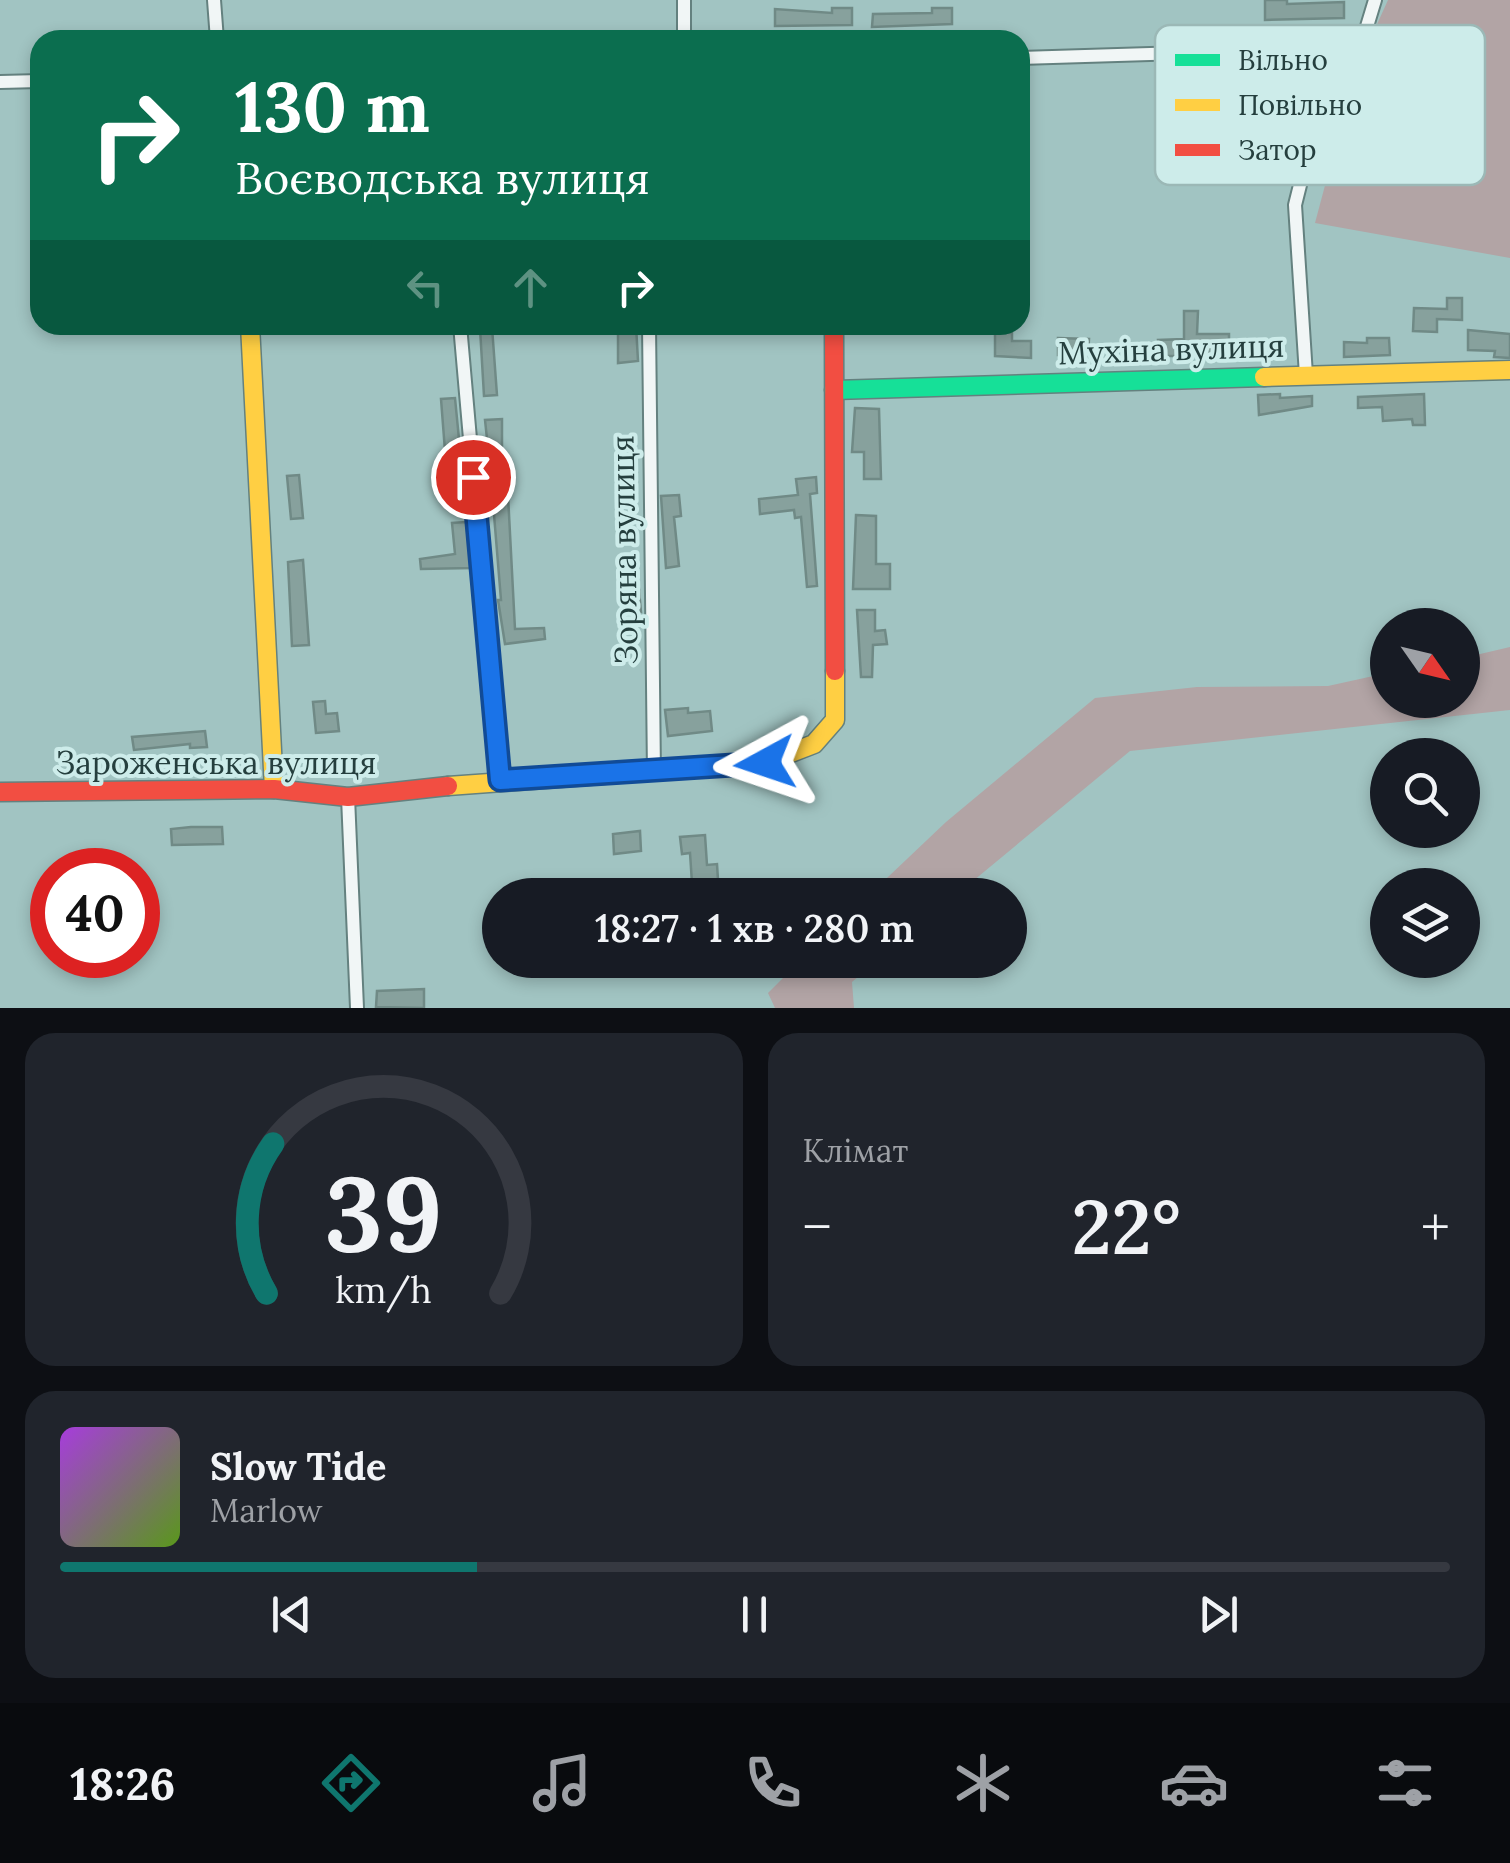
<!DOCTYPE html>
<html lang="uk">
<head>
<meta charset="utf-8">
<style>
  :root { --surface:#171b24; --page:#20242c; --text:#f1f3f6; --muted:#9ea1a6; --line:#363941; --accent:#0f766e }
  body { margin:0; font-family:Lora,serif; background:var(--page); color:var(--text); height:100vh; display:flex; flex-direction:column; font-size:38px; white-space:nowrap }
  * { box-sizing:border-box; margin:0 }
  p { font-size:32px; color:var(--muted) }
  .icon { flex:none; width:55px; height:55px; fill:none; stroke:currentColor; stroke-width:2; stroke-linecap:round; stroke-linejoin:round }
  .map { position:relative; height:1008px; overflow:hidden }
  .details { display:flex; flex-direction:column; gap:25px; padding:25px; background:#0d0f14; flex:1 }
  .details>* { flex:none }
  .hud { position:absolute; left:30px; top:30px; width:1000px; height:305px; border-radius:30px; box-shadow:0 5px 15px #0003; background:#0b6e4f; color:#fff; overflow:hidden }
  .needle { width:65px; rotate:124deg }
  .controls { position:absolute; left:1370px; top:608px; display:grid; gap:20px }
  .controls a { display:grid; place-items:center; width:110px; height:110px; border-radius:50%; background:var(--surface); box-shadow:0 5px 15px #0003; font-size:50px }
  .speed { position:absolute; left:30px; top:848px; display:flex; gap:20px; font-size:50px; font-weight:700; text-align:center }
  .speed>* { display:grid; place-content:center; width:130px; height:130px; border-radius:50%; background:var(--surface); box-shadow:0 5px 15px #0003; line-height:1 }
  .speed .limit { border:15px solid #d22; background:#fff; color:#111 }
  .pin { position:absolute; display:grid; place-items:center; width:85px; height:85px; color:#fff; margin:-42px; border:5px solid #fff; border-radius:50%; box-shadow:0 2px 10px #0007 }
  .me { position:absolute; width:110px; margin:-55px; rotate:265deg; stroke-linejoin:round; filter:drop-shadow(0 0 8px #0008) }
  .turn { display:flex; align-items:center; gap:35px; height:210px; padding:0 40px; font-size:45px }
  .turn .icon { width:130px; height:130px; stroke-width:2.5 }
  .turn b { display:block; font-size:70px; line-height:85px }
  .lanes { display:flex; align-items:center; height:95px; padding:0 40px; background:#0003; justify-content:center; gap:50px; direction:ltr }
  .lanes .off { opacity:.35 }
  .big { font-size:75px; font-weight:600; line-height:1.1 }
  .details .widget { flex:1; display:flex; flex-direction:column; justify-content:center; gap:15px; min-width:0; padding:0 35px; border-radius:30px; background:var(--page) }
  .details .dial { align-items:center; gap:0 }
  .dial svg { height:260px; overflow:visible; fill:none; stroke:var(--line); stroke-width:7; stroke-linecap:round; text-anchor:middle }
  .dial text { fill:var(--text); stroke:none }
  .song { display:flex; align-items:center; gap:30px }
  .cover { width:120px; height:120px; border-radius:15px; background:linear-gradient(135deg,hsl(280 70% 55%),hsl(90 70% 35%)) }
  .played { height:10px; border-radius:5px; background:linear-gradient(90deg,var(--accent) 30%,var(--line) 30%) }
  .keys { display:flex; justify-content:space-around; direction:ltr }
  .heat { display:flex; justify-content:space-between; align-items:center; font-size:55px; direction:ltr }
  .details .tiles { flex:1; display:grid; gap:25px; grid-template-columns:1fr 1fr }
  .widget:last-child { grid-column:span 2 }
  .trip { position:absolute; left:482px; top:878px; width:545px; height:100px; border-radius:50px; background:var(--surface); box-shadow:0 5px 15px #0003; font-weight:600; line-height:100px; text-align:center }
  .tab-bar { display:flex; height:160px; justify-content:space-around; align-items:center; background:#090b0e; color:var(--muted) }
  .tab-bar .icon { width:70px; height:70px }
  .tab-bar .on { color:var(--accent) }
  .tab-bar b { font-size:45px; color:var(--text) }
  .map>svg:first-child { display:block }
</style>
</head>
<body>
<div class="map">
<svg width="1510" height="1008" viewBox="0 0 1510 1008">
  <rect width="100%" height="100%" fill="#a1c4c2"/>
  <path fill="#b2a4a5" d="M1388,0H1510V258L1315,223L1355,73Z
    M1510,647V710L1130,751L956,895H869L946,822L1095,698L1197,687L1328,686L1387,673L1388,700H1462L1463,658Z
    M801,960H878L852,982L854,1008H775L768,993Z"/>
  <path fill="#87a19d" stroke="#708a86" stroke-width="2.5" d="M1265,0H1287V4L1344,2V18L1265,20Z
    M832,8H852V25L775,26V9L832,13Z
    M932,8H952V24L872,27L873,14L932,13Z
    M1447,298H1462V320L1437,319V332L1413,331L1414,308L1447,309Z
    M1184,311H1198L1197,334H1229V356H1159L1158,340L1184,339Z
    M636,325L638,361L618,363V327Z
    M492,327L497,395L484,396L480,328Z
    M1468,330L1510,334V358L1494,357L1495,351L1468,350Z
    M995,332L1012,333V341H1031V358L995,356Z
    M1058,338L1089,339L1088,356L1058,355Z
    M1367,338H1389L1390,355L1344,357V342L1367,343Z
    M1280,394V398L1312,396V406L1259,415L1258,395Z
    M1424,394L1425,425H1413L1412,419L1383,421L1382,407L1358,408V397Z
    M455,398L465,501L451,503L449,450L445,451L441,399Z
    M855,408L879,409L881,479H864V452H852Z
    M502,419V457L489,458L485,420Z
    M299,475L303,518L291,519L287,476Z
    M507,476L515,629L544,628L545,639L505,644L498,600H501L491,478Z
    M816,477L817,493L810,494L817,586L807,587L801,517L795,518L794,510L760,514L759,499L798,495L796,479Z
    M679,495L681,516L674,517L679,566L666,568L661,496Z
    M856,515L876,516V564H890V589H853Z
    M466,522L471,568L421,569L420,559L455,554L452,523Z
    M303,560L309,645L292,646L288,562Z
    M637,567L641,612L625,613L626,568Z
    M857,610H875V631L885,630L887,644L873,645L872,677H861Z
    M325,701L326,714L337,713L339,731L316,733L313,702Z
    M688,708V713L710,711L712,731L668,736L665,710Z
    M205,731L207,747L190,748V744L134,750L132,737Z
    M191,827H222L223,844L172,845L171,829Z
    M640,831L641,851L614,854L613,834Z
    M705,835L707,865L717,864L718,880L692,883L690,853L682,854L680,837Z
    M424,989V1008L376,1007L377,991Z"/>
  <g fill="none" stroke-linecap="round" stroke-linejoin="round">
    <defs>
      <path id="street" d="M214,0L217,40
        M684,40V0
        M1020,58L1349,48L1365,33L1375,0
        M0,82L40,81
        M460,325L500,780
        M649,325L654,774
        M1306,375L1295,205L1334,49
        M348,797L357,1008"/>
      <path id="fast" d="M834,390L1264,377"/>
      <path id="slow" d="M250,325L274,789
        M1264,377L1510,370
        M448,786L765,763L814,744L835,720V671"/>
      <path id="jam" d="M834,325L835,671
        M0,792L274,789L348,797L448,786"/>
    </defs>
    <use href="#street" stroke="#64817f" stroke-width="16"/>
    <use href="#fast" stroke="#64817f" stroke-width="21"/>
    <use href="#slow" stroke="#64817f" stroke-width="21"/>
    <use href="#jam" stroke="#64817f" stroke-width="21"/>
    <use href="#street" stroke="#f1f6f6" stroke-width="12"/>
    <use href="#fast" stroke="#16e098" stroke-width="18"/>
    <use href="#slow" stroke="#ffcf43" stroke-width="18"/>
    <use href="#jam" stroke="#f24e42" stroke-width="18"/>
  </g>
  <g fill="none" stroke-linecap="round" stroke-linejoin="round">
    <defs>
      <path id="route" d="M473,477L500,780L765,763"/>
    </defs>
    <use href="#route" stroke="#114b97" stroke-width="25"/>
    <use href="#route" stroke="#1a73e8" stroke-width="18"/>
  </g>
  <g text-anchor="middle" dominant-baseline="central" stroke-width="8" stroke-linejoin="round" paint-order="stroke">
    <g font-size="32" fill="#253f3e" stroke="#cdecea">
      <text transform="translate(1171 349) rotate(-2)">Мухіна вулиця</text>
      <text transform="translate(624 550) rotate(-91)">Зоряна вулиця</text>
      <text x="216" y="762">Зароженська вулиця</text>
    </g>
  </g>
  <rect x="1155" y="25" width="330" height="160" rx="15" fill="#cdecea" stroke="#9bb8b6" stroke-width="2.5"/>
  <rect x="1175" y="54" width="45" height="12" fill="#16e098"/>
  <rect x="1175" y="99" width="45" height="12" fill="#ffcf43"/>
  <rect x="1175" y="144" width="45" height="12" fill="#f24e42"/>
  <g font-size="28" fill="#253f3e">
    <text x="1238" y="70">Вільно</text>
    <text x="1238" y="115">Повільно</text>
    <text x="1238" y="160">Затор</text>
  </g>
</svg>
<div class="controls">
<a><svg class="needle" viewBox="-14 -14 28 28"><path d="M0-13l5 13h-10z" fill="#e53935"/><path d="M0 13l5-13h-10z" fill="#9ea1a6"/></svg></a>
<a><svg class="icon" aria-label="search" viewBox="0 0 24 24"><circle cx="10" cy="10" r="6"/><path d="M15 15l6 6"/></svg></a>
<a><svg class="icon" aria-label="layers" viewBox="0 0 24 24"><path d="M12 4l9 5-9 5-9-5zM3 14l9 5 9-5"/></svg></a>
</div>
<div class="speed"><div class="limit">40</div></div>
<div class="pin" style="left:473px;top:477px;background:#d93025"><svg class="icon" aria-label="arrive" viewBox="0 0 24 24"><path d="M6 21V4h12l-3 4 3 4H6"/></svg></div>
<svg class="me" style="left:765px;top:763px" viewBox="-20 -20 40 40"><path d="M0-17L14 15 0 8-14 15z" fill="#1a73e8" stroke="#fff" stroke-width="4"/></svg>
<div class="trip">18:27 · 1 хв · 280 m</div>
<div class="hud">
<div class="turn"><svg class="icon" aria-label="right" viewBox="0 0 24 24"><path d="M7 20v-9h11M14 6l5 5-5 5"/></svg><div><b>130 m</b>Воєводська вулиця</div></div>
<div class="lanes"><svg class="icon off" aria-label="left" viewBox="0 0 24 24"><path d="M17 20v-9H6M10 6l-5 5 5 5"/></svg><svg class="icon off" aria-label="ahead" viewBox="0 0 24 24"><path d="M12 20V5M6 11l6-6 6 6"/></svg><svg class="icon" aria-label="right" viewBox="0 0 24 24"><path d="M7 20v-9h11M14 6l5 5-5 5"/></svg></div>
</div>
</div>
<section class="details">
<div class="tiles">
<div class="widget dial"><svg viewBox="0 0 100 80">
<path d="M14 69A42 42 0 1 1 86 69"/>
<path d="M14 69A42 42 0 0 1 16 23" stroke="#0f766e"/>
<text x="50" y="56" font-size="32" font-weight="700">39</text>
<text x="50" y="72" font-size="11">km/h</text>
</svg></div>
<div class="widget"><p>Клімат</p>
<div class="heat"><a>−</a><b class="big">22°</b><a>+</a></div>
</div>
<div class="widget">
<div class="song"><i class="cover"></i><div><b>Slow Tide</b><p>Marlow</p></div></div>
<div class="played"></div>
<div class="keys"><svg class="icon" aria-label="previous" viewBox="0 0 24 24"><path d="M18 5L8 12l10 7zM5 5v14"/></svg><svg class="icon" aria-label="pause" viewBox="0 0 24 24"><path d="M8 5v14M16 5v14"/></svg><svg class="icon" aria-label="next" viewBox="0 0 24 24"><path d="M6 5l10 7-10 7zM19 5v14"/></svg></div>
</div>
</div>
</section>
<nav class="tab-bar">
<b>18:26</b>
<svg class="icon on" aria-label="directions" viewBox="0 0 24 24"><path d="M12 3l9 9-9 9-9-9zM9 14v-3h6M13 9l2 2-2 2"/></svg>
<svg class="icon" aria-label="music" viewBox="0 0 24 24"><path d="M9 18V5l10-2v13"/><circle cx="6" cy="18" r="3"/><circle cx="16" cy="16" r="3"/></svg>
<svg class="icon" aria-label="phone" viewBox="0 0 24 24"><path d="M5 4h4l2 5-3 2q2 4 5 5l2-3 5 2v4C11 20 4 13 5 4z"/></svg>
<svg class="icon" aria-label="climate" viewBox="0 0 24 24"><path d="M12 3v18M4 7l16 10M4 17L20 7"/></svg>
<svg class="icon" aria-label="car" viewBox="0 0 24 24"><path d="M5 17H2v-5l4-1 3-4h7l3 4 3 1v5h-3M9 17h6M6 11h13"/><circle cx="7" cy="17" r="2"/><circle cx="17" cy="17" r="2"/></svg>
<svg class="icon" aria-label="filters" viewBox="0 0 24 24"><path d="M4 7h16M4 17h16"/><circle cx="9" cy="7" r="2"/><circle cx="15" cy="17" r="2"/></svg>
</nav>
</body>
</html>
